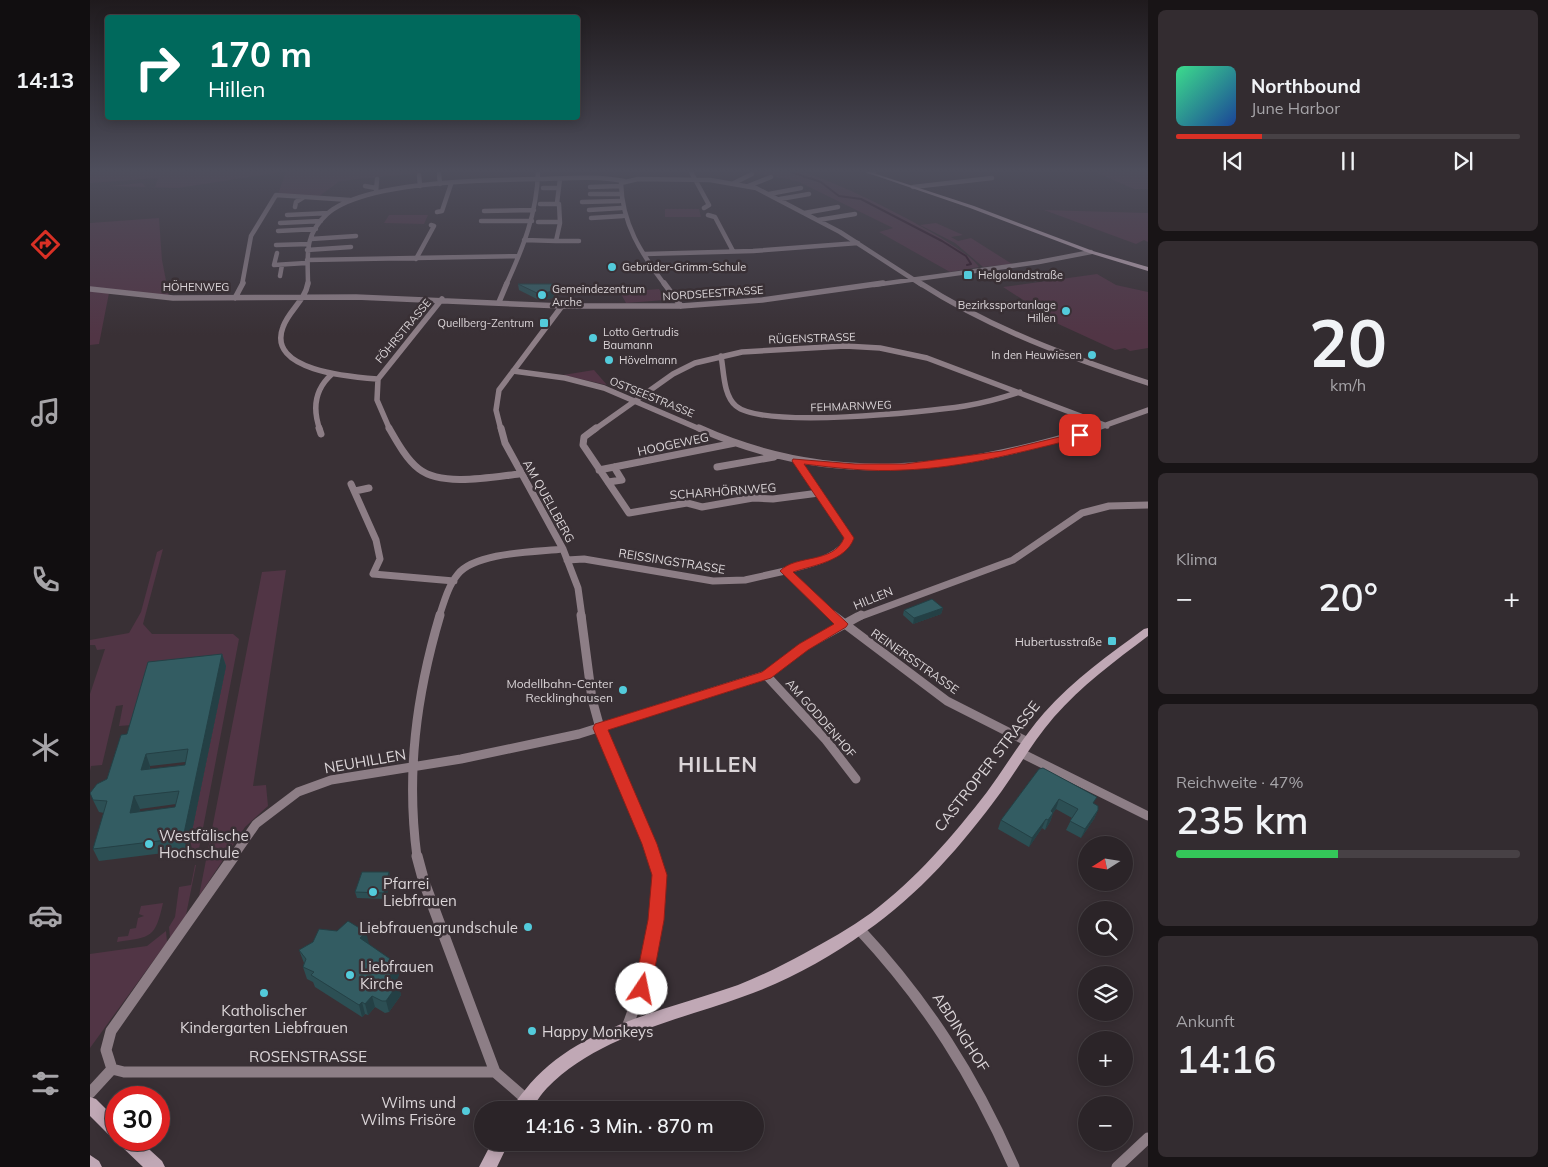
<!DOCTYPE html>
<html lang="de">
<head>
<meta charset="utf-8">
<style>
  :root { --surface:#2b2428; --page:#332c30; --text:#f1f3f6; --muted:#a6a4a8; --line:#474145; --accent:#d93025 }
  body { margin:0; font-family:Mulish,sans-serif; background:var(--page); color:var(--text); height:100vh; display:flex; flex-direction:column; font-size:19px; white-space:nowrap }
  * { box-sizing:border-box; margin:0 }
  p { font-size:16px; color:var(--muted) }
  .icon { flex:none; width:28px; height:28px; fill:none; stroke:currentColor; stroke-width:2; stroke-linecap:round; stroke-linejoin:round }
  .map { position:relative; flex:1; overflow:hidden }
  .sheet { display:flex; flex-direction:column; gap:10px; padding:10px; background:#181416; width:400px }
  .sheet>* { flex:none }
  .hud { position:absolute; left:15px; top:15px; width:475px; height:105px; border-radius:5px; box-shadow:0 2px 12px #0003,0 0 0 1px var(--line); background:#00695c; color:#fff; overflow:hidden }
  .needle { width:32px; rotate:258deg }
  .controls { position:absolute; left:988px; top:836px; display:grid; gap:10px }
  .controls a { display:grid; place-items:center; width:55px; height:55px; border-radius:50%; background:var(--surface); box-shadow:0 2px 12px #0003,0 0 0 1px var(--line); font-size:25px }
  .speed { position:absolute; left:15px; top:1086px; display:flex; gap:10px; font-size:25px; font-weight:700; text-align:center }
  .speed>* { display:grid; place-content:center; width:65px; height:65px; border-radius:50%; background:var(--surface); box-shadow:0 2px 12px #0003,0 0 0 1px var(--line); line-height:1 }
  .speed .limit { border:8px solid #d22; background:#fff; color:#111 }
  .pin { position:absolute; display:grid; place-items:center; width:42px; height:42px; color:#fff; margin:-21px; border-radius:10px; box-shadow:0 2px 8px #0006 }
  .me { position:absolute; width:55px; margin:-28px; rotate:11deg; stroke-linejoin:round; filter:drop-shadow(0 0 4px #0008) }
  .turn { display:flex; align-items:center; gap:18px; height:105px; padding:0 20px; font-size:22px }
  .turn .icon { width:65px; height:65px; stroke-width:2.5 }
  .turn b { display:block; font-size:35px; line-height:42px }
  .big { font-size:38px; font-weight:600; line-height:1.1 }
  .sheet .card { flex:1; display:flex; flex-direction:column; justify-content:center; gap:8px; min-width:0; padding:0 18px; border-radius:8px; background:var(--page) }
  .sheet .dial { align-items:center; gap:0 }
  .dial b { font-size:65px; line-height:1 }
  .song { display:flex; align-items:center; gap:15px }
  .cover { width:60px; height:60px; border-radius:8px; background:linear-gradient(135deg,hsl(150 70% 55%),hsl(220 70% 35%)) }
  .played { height:5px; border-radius:2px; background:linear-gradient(90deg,var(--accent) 25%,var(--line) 25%) }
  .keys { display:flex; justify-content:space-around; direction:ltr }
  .heat { display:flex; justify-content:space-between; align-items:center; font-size:28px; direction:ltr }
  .charge { height:8px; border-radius:4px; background:linear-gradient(90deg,#34c759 47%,var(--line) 0) }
  .trip { position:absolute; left:384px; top:1101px; width:290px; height:50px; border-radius:25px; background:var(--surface); box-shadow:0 2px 12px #0003,0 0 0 1px var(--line); font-weight:600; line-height:50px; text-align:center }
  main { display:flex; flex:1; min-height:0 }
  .dock { display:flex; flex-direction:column; width:90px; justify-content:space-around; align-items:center; background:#110e10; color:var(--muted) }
  .dock .icon { width:35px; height:35px }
  .dock .current { color:var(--accent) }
  .dock b { font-size:22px; color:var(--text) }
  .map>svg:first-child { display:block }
</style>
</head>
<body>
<main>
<nav class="dock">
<b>14:13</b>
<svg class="icon current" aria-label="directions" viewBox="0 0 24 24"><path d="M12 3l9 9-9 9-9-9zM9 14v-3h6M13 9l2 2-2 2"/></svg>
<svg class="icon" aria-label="music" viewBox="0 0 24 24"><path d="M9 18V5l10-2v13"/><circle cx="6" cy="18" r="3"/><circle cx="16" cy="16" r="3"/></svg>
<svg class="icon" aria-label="phone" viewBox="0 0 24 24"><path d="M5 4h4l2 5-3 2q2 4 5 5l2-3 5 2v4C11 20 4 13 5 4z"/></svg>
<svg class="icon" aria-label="climate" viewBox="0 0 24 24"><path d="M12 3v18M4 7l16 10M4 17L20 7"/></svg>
<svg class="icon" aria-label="car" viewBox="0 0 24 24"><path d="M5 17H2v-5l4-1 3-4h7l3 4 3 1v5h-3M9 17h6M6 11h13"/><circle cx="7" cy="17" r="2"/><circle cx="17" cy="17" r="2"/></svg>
<svg class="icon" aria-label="filters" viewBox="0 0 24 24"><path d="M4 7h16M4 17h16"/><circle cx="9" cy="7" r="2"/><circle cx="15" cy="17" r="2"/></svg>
</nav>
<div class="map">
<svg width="1058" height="1167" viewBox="0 0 1058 1167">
  <rect width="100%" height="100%" fill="#393035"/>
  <path fill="#513545" d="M0,172H191L88,188L19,186L52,183L56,187H65L68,178L0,183Z
    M196,172H338L250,181L228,197L188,194Z
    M661,172C677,172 696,169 711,172C742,178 874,243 889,267L860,272L789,232L803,228L707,181Z
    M1005,172H1058V189H1044Z
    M575,209H609L611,217H575Z
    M954,210L1058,213V242L1054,240L1046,244Z
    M299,215H338L334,224L294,223Z
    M69,218L72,260L79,296L0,288V223Z
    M846,223L873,235L861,237L868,241L881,238L922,264L893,267L865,243L830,225Z
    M1007,274L1026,285L1058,292V348L1040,351L1035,348L1025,350L964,322L958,323L935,308L942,307L941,305L913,287Z
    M569,289L575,300L536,303L530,292Z
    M0,290L19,293L9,344L0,345Z
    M504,370L517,385L473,375Z
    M73,549L53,624L62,634H143L149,639L109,849L100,850L102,831L136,666L42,725L29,726L33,705L26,706L12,765L1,766L0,771V694L15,649L7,650L5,645H0V640L39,633L51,612L67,552Z
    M196,570L163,786L176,785L178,806L155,827L109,896L172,572Z
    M105,865H106L96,915L80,938L79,927L85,917L89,887L101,885Z
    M73,903C65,938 62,937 27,942L28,937L38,936L40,929L46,928L48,918L54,916L49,914L51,906Z
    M76,931L77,942L0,1048V954L57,946Z"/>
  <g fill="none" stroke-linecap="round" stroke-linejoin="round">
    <path stroke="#2f1625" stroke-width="2" d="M701,172L731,182
      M732,183L749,196L771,199L852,241L876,256L881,264L877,265"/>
    <path stroke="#8d7e86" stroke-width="4.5" d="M601,172L619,205L614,208
      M779,172H784
      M349,174L350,184
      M329,175L330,186
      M644,183L662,174
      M275,186L286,188
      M658,186L681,177
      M500,187L530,186
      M823,187L902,178
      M453,188H469
      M286,192L287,179
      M500,194H530
      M679,194L711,188
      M690,199L719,194
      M492,202L530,201
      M450,204H469
      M205,207L206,202L214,197
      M499,210L531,208
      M394,211L444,210
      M347,212L352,211L361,184
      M714,213L748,207
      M197,215L238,213
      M618,215L625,217L643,251
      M501,218L533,216
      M728,220L765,214
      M391,221H442
      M448,222H470
      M190,223L231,221
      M188,231L226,229
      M221,239L266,236
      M434,240L466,241L470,223L469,204L467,203L470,179
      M466,241H489
      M186,245L219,244
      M217,250L261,247
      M187,253L184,265L216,263
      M555,254L663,251L768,243
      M326,259L344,226L341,225
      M217,260L428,256
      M190,276L192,265
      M152,285L161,236L186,195L260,200
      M218,285C218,257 213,236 237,214C248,204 263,199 277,195C328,181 401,180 455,179C481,178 508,176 534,181
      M416,285C433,248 447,213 448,172
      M575,285C551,253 532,224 531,183L548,179L620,180L666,188L750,232L832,285
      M784,285L949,262L1001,252"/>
    <path stroke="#8d7e86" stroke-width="5.5" d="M218,283C215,301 199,310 193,327C176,371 261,377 288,379
      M574,283L591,306
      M830,283C901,329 979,357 1058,383
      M0,289L83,298L266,297L472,306H591L672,300L793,283
      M145,298L153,283
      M409,302L417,283
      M631,356C634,371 633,395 646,406C673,429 836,412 875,406C894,403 912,398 930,392
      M423,371L475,378L514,388L612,430
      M230,430C222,408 225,389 242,374
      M300,430L287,400L288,379L352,299
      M411,430L406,410L409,390L472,306
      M504,430L583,374L605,363L652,352L755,346L790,348L837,358L1017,426
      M1002,430L1058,410"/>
    <path stroke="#8d7e86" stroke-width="7" d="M229,428L231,434
      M299,428C307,442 317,460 329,469C352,487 402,477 429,474
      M411,428L415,443L473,549L488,588L492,617
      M506,428L494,437L493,445L539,513L597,503L612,507L663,498L683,499L729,493
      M609,428C743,489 871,470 1006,428
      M627,467L684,457
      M509,470L645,443
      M518,482L532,480L524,467
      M261,484L286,540L290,559L283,574L364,581
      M265,491L279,488
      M477,560L494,559L623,581L655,580L695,571L744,617
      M695,571C716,564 749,560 759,538L707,461
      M349,617C354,602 358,586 368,574C386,552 446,552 473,549
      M769,617L923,560L992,513L1019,506L1058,505"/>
    <path stroke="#8d7e86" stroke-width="9" d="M491,615L502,699L510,728L565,857
      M743,615L857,701L938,742
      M676,675L736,740L766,779
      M931,753L1058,816
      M143,857L166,824L208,792L241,780L371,759L489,734L676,675L713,647L771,615
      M327,857C316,774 326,696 350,615"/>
    <path stroke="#8d7e86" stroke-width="11" d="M327,856L334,882L405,1072
      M769,929C837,1002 884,1076 924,1167
      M536,1030C552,988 583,899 564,856
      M22,1069L16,1050L21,1031L144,856
      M22,1069L34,1072H405L436,1099
      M0,1093L22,1069
      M1027,1167L1058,1138"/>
    <path fill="#c0a8b5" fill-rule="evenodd" d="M775,172H780L884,206L1003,251L1058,267V271L999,253L880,208Z
      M1058,628V636C1025,661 991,686 964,717C944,740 929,767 911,792C873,844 829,895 775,932C738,959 695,982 652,997C586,1021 508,1036 457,1088C451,1094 446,1103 440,1110H422C425,1102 430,1096 435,1090C484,1027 577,1010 648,985C671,976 693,965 715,953C737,941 760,928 781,913C826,879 863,836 897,792C916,766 933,737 954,713C983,680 1020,654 1054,629Z
      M0,1097L6,1099L26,1119V1138L20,1136L0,1116Z
      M29,1140H49L72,1161L75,1167H53L31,1146Z
      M402,1142H419L407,1167H389Z
      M0,1155L9,1161L12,1167H0Z"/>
  </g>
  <path fill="#2c4f54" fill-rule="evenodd" d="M428,284L465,291L463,298L449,300L429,290Z
    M853,608L851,614L823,624L813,615L814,610Z
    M132,654L136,666L98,850L9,861L3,849L14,813L9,812L3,800L17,779L37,734ZM95,762V765L60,769V766ZM86,804L85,807L49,812L50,809Z
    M949,769L1004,804L1008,810L1004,819L991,838L976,830L982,818L966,809L963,813L960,822L955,830L952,828L939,847L908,829L911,820Z
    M299,872L300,878L296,899L267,898L265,892Z
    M223,942L279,944L309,975L308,977V980L307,983L308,984L311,995L299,1012L295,1013L285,1007L278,1015L275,1014L272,1017L225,987L223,982L217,979L213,967L214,963L209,950Z"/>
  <path fill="#244045" d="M465,284V291L463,298L449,300V294Z
    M853,608L851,614L823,624L824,618Z
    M132,654L136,666L98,850L93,838Z
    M56,754L60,766L57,782L51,770Z
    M44,796L50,809L45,825L40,813Z
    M969,799L966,809L957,820L961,811Z
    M1008,810L1004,819L991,838L995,829Z
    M963,813L960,822L955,830L958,820Z
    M956,819L952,828L939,847L942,838Z
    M299,872L300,878L296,899L294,893Z
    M276,932L279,944L273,950L270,938Z
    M306,963L309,975L308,977V980L302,988L299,976L303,967Z
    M308,984L311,995L299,1012L296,1001Z
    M282,996L285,1007L278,1015L275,1004Z
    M272,1002L275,1014L272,1017L269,1005Z"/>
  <path fill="#335c62" stroke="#244045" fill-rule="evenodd" d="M428,284H465L463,291L449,294Z
    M842,599L853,608L824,618L814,610Z
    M132,654L93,838L3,849L17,801L3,800L0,793L7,784L17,779L31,735L37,734L58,662ZM98,749L95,765L51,770L56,754ZM89,791L85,807L40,813L44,796Z
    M953,768L1007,797L1003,803L1008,806V810L995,829L980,821L988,809L969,799L961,811L963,813L958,820L956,819L942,838L911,820L949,769Z
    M272,872H299L294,893L265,892Z
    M258,921L276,932L270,938L306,963L303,967L306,969L299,976L308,984L296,1001H292L282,996L275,1004L272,1002L269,1005L221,975L224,972L213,967L216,959L209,950L223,942L229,929L247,931Z"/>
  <linearGradient id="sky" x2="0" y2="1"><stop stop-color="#1f1a1d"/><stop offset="0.51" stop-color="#4e4e5c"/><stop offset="1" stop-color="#4e4e5c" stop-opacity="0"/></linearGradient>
  <rect width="1058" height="335" fill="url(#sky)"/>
  <path fill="#d93025" stroke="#8d1f18" d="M990,432L995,435L993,437C935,451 874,468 813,470C780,472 747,468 714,464L764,538C756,561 724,565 703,572L756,622L758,624L756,627L718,650L681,678L518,730L567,844L577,875L574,920L561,989L558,994L552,997L546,994L544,989L558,920L562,875L552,844L503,728L505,724L672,672L709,644L744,624L690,571C706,554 744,564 754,538L702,461L703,459L765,464H815L912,451Z"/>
  <g fill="#53cbdb" stroke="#393035" stroke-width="2">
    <circle cx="522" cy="267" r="5"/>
    <rect x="873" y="270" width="10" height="10" rx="2.5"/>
    <circle cx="452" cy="295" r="5"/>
    <circle cx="976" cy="311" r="5"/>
    <rect x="449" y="318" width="10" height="10" rx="2.5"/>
    <circle cx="503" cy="338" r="5"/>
    <circle cx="1002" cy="355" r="5"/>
    <circle cx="519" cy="360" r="5"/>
    <rect x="1017" y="636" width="10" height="10" rx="2.5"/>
    <circle cx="533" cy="690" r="5"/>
    <circle cx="59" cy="844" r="5"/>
    <circle cx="283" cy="892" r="5"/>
    <circle cx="438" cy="927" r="5"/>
    <circle cx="260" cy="975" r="5"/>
    <circle cx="174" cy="993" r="5"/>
    <circle cx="442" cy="1031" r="5"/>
    <circle cx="376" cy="1111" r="5"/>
  </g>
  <g text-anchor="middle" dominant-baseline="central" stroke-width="5" stroke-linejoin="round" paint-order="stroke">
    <g font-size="11" fill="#dbd5d8" stroke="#393035" text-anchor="start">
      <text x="532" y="267">Gebrüder-Grimm-Schule</text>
      <text x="888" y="275">Helgolandstraße</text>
      <text x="462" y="289">Gemeindezentrum<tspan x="462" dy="13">Arche</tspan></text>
      <text x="966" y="305" text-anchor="end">Bezirkssportanlage<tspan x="966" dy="13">Hillen</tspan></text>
      <text x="444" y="323" text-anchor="end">Quellberg-Zentrum</text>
      <text x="513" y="332">Lotto Gertrudis<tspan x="513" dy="13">Baumann</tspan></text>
      <text x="992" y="355" text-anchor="end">In den Heuwiesen</text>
      <text x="529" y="360">Hövelmann</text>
    </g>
    <g font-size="11" fill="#dbd5d8" stroke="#393035">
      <text x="106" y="287">HÖHENWEG</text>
      <text transform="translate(623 293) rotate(-4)">NORDSEESTRASSE</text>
      <text transform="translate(313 331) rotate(-50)">FÖHRSTRASSE</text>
      <text transform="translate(722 338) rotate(-2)">RÜGENSTRASSE</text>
      <text transform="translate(562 397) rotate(22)">OSTSEESTRASSE</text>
      <text transform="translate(761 406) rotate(-2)">FEHMARNWEG</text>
    </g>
    <g font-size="12" fill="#dbd5d8" stroke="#393035">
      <text transform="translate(583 444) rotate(-12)">HOOGEWEG</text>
      <text transform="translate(633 491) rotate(-4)">SCHARHÖRNWEG</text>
      <text transform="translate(459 501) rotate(61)">AM QUELLBERG</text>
      <text transform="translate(582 561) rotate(9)">REISSINGSTRASSE</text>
      <text transform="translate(783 598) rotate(-22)">HILLEN</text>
      <text transform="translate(825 661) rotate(35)">REINERSSTRASSE</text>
      <text transform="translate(731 718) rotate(49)">AM GODDENHOF</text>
    </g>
    <g font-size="12" fill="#dbd5d8" stroke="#393035" text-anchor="end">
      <text x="1012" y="641">Hubertusstraße</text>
      <text x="523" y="683">Modellbahn-Center<tspan x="523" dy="14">Recklinghausen</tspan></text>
    </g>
    <g font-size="15" fill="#dbd5d8" stroke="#393035">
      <text transform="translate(275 761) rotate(-10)">NEUHILLEN</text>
      <text transform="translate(897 766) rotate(-52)">CASTROPER STRASSE</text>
      <text transform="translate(871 1032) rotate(57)">ABDINGHOF</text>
      <text x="218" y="1056">ROSENSTRASSE</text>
    </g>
    <g font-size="15" fill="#dbd5d8" stroke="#393035" text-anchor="start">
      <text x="69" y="835">Westfälische<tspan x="69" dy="17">Hochschule</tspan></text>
      <text x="293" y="883">Pfarrei<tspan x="293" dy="17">Liebfrauen</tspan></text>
      <text x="428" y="927" text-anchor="end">Liebfrauengrundschule</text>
      <text x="270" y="966">Liebfrauen<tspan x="270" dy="17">Kirche</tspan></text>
      <text x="174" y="1010" text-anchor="middle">Katholischer<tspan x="174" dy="17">Kindergarten Liebfrauen</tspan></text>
      <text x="452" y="1031">Happy Monkeys</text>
      <text x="366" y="1102" text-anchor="end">Wilms und<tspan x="366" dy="17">Wilms Frisöre</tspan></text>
    </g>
    <g font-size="21" font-weight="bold" letter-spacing="1" fill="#dbd5d8" stroke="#393035">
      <text x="628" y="764">HILLEN</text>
    </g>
  </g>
</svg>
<div class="controls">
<a><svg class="needle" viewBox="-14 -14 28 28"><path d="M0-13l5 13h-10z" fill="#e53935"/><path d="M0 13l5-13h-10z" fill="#a6a4a8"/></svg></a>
<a><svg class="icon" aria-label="search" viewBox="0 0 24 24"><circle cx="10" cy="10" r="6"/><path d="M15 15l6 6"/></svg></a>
<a><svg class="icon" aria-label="layers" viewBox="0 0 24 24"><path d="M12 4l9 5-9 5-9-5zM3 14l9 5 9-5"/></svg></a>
<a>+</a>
<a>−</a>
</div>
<div class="speed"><div class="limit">30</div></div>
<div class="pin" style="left:990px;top:435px;background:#d93025"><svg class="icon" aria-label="arrive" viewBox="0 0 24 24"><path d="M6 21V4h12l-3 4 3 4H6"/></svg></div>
<svg class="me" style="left:552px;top:989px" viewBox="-20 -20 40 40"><circle r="19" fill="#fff"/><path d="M0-13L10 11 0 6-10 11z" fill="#d93025"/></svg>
<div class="trip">14:16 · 3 Min. · 870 m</div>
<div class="hud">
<div class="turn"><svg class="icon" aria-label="right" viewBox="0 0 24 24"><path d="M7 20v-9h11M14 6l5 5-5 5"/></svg><div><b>170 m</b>Hillen</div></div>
</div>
</div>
<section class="sheet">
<div class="card">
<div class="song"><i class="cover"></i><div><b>Northbound</b><p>June Harbor</p></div></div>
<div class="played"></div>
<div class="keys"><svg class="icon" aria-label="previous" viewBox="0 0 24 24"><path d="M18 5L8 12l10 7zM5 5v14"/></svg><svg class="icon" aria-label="pause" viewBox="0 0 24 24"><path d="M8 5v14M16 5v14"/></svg><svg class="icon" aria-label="next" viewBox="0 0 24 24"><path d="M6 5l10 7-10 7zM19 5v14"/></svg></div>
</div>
<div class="card dial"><b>20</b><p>km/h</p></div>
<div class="card"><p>Klima</p>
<div class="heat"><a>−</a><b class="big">20°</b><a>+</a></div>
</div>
<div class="card"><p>Reichweite · 47%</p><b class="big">235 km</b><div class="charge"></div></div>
<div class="card"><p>Ankunft</p><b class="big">14:16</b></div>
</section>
</main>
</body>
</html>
